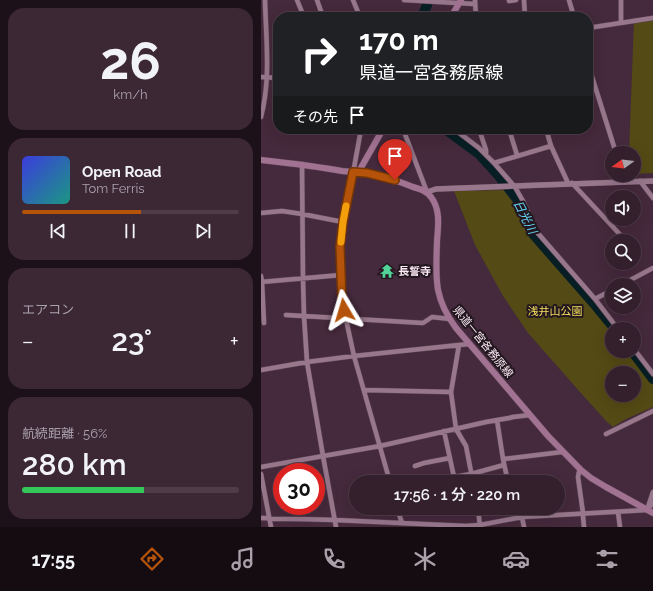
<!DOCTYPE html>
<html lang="ja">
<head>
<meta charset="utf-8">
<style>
  :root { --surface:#341f2d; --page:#3c2735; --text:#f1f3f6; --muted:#a9a2aa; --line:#4e3d49; --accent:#b45309 }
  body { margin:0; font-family:Raleway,"Noto Sans JP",sans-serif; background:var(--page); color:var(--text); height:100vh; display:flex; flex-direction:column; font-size:15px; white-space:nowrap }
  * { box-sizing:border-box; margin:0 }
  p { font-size:13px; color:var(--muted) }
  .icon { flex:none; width:22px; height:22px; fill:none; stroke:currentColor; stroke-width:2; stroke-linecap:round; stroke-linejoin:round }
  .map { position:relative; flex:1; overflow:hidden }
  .details { display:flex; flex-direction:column; gap:8px; padding:8px; background:#1d1119; width:261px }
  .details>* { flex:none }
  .top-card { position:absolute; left:12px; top:12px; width:320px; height:122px; border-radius:16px; box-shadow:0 4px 16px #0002,0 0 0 1px var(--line); background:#202124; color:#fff; overflow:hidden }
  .needle { width:26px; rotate:255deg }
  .tools { position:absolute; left:344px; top:146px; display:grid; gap:8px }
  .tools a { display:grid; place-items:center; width:36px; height:36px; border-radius:50%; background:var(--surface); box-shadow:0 4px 16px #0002,0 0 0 1px var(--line); font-size:20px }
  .speed { position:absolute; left:12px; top:463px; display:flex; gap:8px; font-size:20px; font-weight:700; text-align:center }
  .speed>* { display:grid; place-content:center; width:52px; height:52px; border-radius:50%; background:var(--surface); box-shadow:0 4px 16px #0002,0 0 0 1px var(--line); line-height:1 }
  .speed .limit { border:6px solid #d22; background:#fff; color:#111 }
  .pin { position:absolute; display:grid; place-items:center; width:34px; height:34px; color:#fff; margin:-41px -17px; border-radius:50% 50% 50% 0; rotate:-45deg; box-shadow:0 0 4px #0007 }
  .pin .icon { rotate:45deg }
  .me { position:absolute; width:44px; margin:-22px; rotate:353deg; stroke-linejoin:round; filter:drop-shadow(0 0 3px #0008) }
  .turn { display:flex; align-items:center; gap:14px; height:84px; padding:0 20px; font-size:18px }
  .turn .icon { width:52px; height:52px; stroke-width:2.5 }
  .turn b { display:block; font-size:28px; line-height:34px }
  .then { display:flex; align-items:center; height:38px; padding:0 20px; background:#0003; gap:8px; font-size:15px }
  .big { font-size:30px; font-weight:600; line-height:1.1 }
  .details .widget { flex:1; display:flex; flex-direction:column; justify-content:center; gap:6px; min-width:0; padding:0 14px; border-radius:16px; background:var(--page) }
  .details .dial { align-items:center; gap:0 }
  .dial b { font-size:52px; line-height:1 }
  .song { display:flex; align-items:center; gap:12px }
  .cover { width:48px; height:48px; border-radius:6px; background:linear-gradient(135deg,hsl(240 70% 55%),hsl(170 70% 35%)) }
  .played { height:4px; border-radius:2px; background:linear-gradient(90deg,var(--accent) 55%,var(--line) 55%) }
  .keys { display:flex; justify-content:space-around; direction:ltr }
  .heat { display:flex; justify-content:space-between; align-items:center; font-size:22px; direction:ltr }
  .charge { height:6px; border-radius:3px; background:linear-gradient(90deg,#34c759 56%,var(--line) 0) }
  .trip { position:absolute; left:88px; top:475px; width:216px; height:40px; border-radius:20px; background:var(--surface); box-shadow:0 4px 16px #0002,0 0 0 1px var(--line); font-weight:600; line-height:40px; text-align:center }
  .menu { display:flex; height:64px; justify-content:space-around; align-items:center; background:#150c12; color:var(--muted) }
  .menu .icon { width:28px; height:28px }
  .menu .on { color:var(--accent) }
  .menu b { font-size:18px; color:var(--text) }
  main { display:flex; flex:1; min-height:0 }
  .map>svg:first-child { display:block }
</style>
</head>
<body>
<main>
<section class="details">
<div class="widget dial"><b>26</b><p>km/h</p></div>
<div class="widget">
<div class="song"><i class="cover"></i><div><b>Open Road</b><p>Tom Ferris</p></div></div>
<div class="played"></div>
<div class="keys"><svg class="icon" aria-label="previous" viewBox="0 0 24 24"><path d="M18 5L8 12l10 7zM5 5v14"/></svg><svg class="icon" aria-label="pause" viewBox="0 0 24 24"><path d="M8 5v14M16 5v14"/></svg><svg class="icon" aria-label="next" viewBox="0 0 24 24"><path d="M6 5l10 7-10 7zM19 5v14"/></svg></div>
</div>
<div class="widget"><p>エアコン</p>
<div class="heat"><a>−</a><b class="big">23°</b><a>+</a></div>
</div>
<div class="widget"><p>航続距離 · 56%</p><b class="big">280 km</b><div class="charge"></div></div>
</section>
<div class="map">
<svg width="392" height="527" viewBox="0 0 392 527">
  <rect width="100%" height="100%" fill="#45293c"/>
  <path fill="#534a15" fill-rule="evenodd" d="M376,19L390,21H392V173L373,174V153H368L373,20Z
    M243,190L254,205L271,235L323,292L353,329H351V351H370L392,382V407L363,420L352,427L346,422L319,392L267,333L242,296L214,245L193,191ZM351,373H373V395H351Z"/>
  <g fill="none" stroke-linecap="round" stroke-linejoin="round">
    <path stroke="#071e24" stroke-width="10" d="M161,17L166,5L167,0
      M184,129L218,154L237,175L259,203L272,234L335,306L354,329
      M371,351L392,379"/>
    <defs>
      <path id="minor" d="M36,0L43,17
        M56,0L62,17
        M92,0L99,17
        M143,0L214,4
        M214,0L215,17
        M248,0V1L255,0
        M263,0L264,17
        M308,0L313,17
        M360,0V23
        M327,28L392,18
        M327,64L355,153
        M0,77L17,78
        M327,89L334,87
        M0,117C10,79 5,39 4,0
        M98,129L99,135L93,168L91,172L82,222L79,247L81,301L93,356L129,482
        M142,129L166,192
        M193,129L218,148L233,163L254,187L262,201L275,231L334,299L357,329
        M218,129L225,150V155
        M248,129L256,155
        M285,129L290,146L307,183
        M233,163L290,146
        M41,164L42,279L43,316L46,362L62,456L75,527
        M362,175L364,182
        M379,181L392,198
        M311,183L365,241
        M0,213L21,211L41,214L82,222
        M0,276L1,282L3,323
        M0,282L80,275
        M360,285L392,268
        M334,299L351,290
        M25,315L162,323L171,317L189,319
        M209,344L198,345L190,392L195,429L205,446L212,482
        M373,349L392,374
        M0,370L46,362L93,356L198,345
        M103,390L190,392
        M236,420L242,459L247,482
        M183,431L193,477L210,474L243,465
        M345,434L392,411
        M242,459L301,452
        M154,466L163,463L189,458
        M0,467L119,446L225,422L248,418L252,417L269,415
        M320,470L318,472L317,477L322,513V516L323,527
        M0,474L10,527
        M177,482L193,479L195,476
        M392,492L386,510L392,503
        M136,508L141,523
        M217,508L219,527
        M254,508L256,517
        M357,512L359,527
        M261,517L263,527
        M0,518L74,520L205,526L219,525L261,517L386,510"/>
      <path id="tertiary" d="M166,192L175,189L392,181"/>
      <path id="secondary" d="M190,17L200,0
        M0,160C27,163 54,166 81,171C89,172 98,172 106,173C122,175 137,181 152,187C159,189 166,191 170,197C180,210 177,227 176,241C175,278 172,297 195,328L287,436L320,470L330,478L345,487L392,513
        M97,173L122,129"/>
    </defs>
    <use href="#minor" stroke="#5c4555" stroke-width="5.5"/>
    <use href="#tertiary" stroke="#5c4555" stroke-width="6"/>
    <use href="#secondary" stroke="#5c4555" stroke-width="7"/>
    <use href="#minor" stroke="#98778c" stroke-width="4.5"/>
    <use href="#tertiary" stroke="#98778c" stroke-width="5.5"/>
    <use href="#secondary" stroke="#a27292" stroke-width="6"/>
  </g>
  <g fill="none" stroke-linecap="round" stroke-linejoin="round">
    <defs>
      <path id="route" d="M83,310L81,301L79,247L82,222L92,172L106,173L134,180"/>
    </defs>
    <use href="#route" stroke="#753606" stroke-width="10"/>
    <use href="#route" stroke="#b45309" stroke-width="7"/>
    <path stroke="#f59e0b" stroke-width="7" d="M80,242L82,222L85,206"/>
  </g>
  <defs>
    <symbol id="temple-bare" viewBox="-9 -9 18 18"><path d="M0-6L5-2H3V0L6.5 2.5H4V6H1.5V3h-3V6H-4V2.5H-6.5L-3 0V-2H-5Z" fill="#52d397" stroke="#23171f" stroke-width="2.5" paint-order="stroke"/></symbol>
  </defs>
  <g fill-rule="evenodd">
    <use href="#temple-bare" x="116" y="261" width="20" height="20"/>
  </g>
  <g text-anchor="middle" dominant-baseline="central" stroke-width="4" stroke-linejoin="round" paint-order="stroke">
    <g font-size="11" font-weight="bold" fill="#fceaf5" stroke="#23171f" text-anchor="start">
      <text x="137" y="271">長誓寺</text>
    </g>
    <g font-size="11" fill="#f4de5d" stroke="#23171f">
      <text x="294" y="311">浅井山公園</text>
    </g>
    <g font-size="11" fill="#fceaf5" stroke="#23171f">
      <text transform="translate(222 342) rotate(51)">県道一宮各務原線</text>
    </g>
    <g font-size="12" font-style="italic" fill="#64d5f6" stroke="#23171f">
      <text transform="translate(264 217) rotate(63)">日光川</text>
    </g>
  </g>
</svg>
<div class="tools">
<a><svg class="needle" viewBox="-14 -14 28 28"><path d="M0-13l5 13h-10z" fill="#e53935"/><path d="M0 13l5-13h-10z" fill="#a9a2aa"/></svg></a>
<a><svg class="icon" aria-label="sound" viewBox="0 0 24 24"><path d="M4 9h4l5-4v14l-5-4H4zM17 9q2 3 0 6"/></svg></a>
<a><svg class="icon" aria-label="search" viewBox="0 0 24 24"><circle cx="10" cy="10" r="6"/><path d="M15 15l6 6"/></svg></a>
<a><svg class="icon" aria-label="layers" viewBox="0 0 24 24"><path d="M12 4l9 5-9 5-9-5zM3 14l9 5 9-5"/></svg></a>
<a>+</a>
<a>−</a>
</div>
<div class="speed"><div class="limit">30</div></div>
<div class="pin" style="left:134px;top:180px;background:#d93025"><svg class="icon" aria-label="arrive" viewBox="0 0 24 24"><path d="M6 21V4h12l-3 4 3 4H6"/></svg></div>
<svg class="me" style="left:83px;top:310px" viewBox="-20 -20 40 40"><path d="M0-17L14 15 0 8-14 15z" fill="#b45309" stroke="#fff" stroke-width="4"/></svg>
<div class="trip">17:56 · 1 分 · 220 m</div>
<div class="top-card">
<div class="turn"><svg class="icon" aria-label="right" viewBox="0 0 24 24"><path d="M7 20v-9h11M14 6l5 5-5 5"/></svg><div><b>170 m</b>県道一宮各務原線</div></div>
<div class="then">その先<svg class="icon" aria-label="arrive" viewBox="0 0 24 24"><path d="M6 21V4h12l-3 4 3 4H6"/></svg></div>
</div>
</div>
</main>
<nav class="menu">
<b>17:55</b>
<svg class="icon on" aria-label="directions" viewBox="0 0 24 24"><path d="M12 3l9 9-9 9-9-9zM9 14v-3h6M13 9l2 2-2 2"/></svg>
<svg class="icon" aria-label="music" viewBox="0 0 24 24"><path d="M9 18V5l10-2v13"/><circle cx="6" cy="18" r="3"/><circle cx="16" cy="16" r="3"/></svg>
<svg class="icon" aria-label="phone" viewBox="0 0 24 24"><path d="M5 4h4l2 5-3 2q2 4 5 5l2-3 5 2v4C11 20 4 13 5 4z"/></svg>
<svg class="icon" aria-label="climate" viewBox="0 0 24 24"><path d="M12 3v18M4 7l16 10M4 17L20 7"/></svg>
<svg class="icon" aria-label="car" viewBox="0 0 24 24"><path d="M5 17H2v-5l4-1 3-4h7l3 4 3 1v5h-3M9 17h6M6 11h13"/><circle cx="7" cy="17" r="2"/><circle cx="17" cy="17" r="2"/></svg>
<svg class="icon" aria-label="filters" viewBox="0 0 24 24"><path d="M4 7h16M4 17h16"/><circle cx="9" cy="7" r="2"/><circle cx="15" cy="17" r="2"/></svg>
</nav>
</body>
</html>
